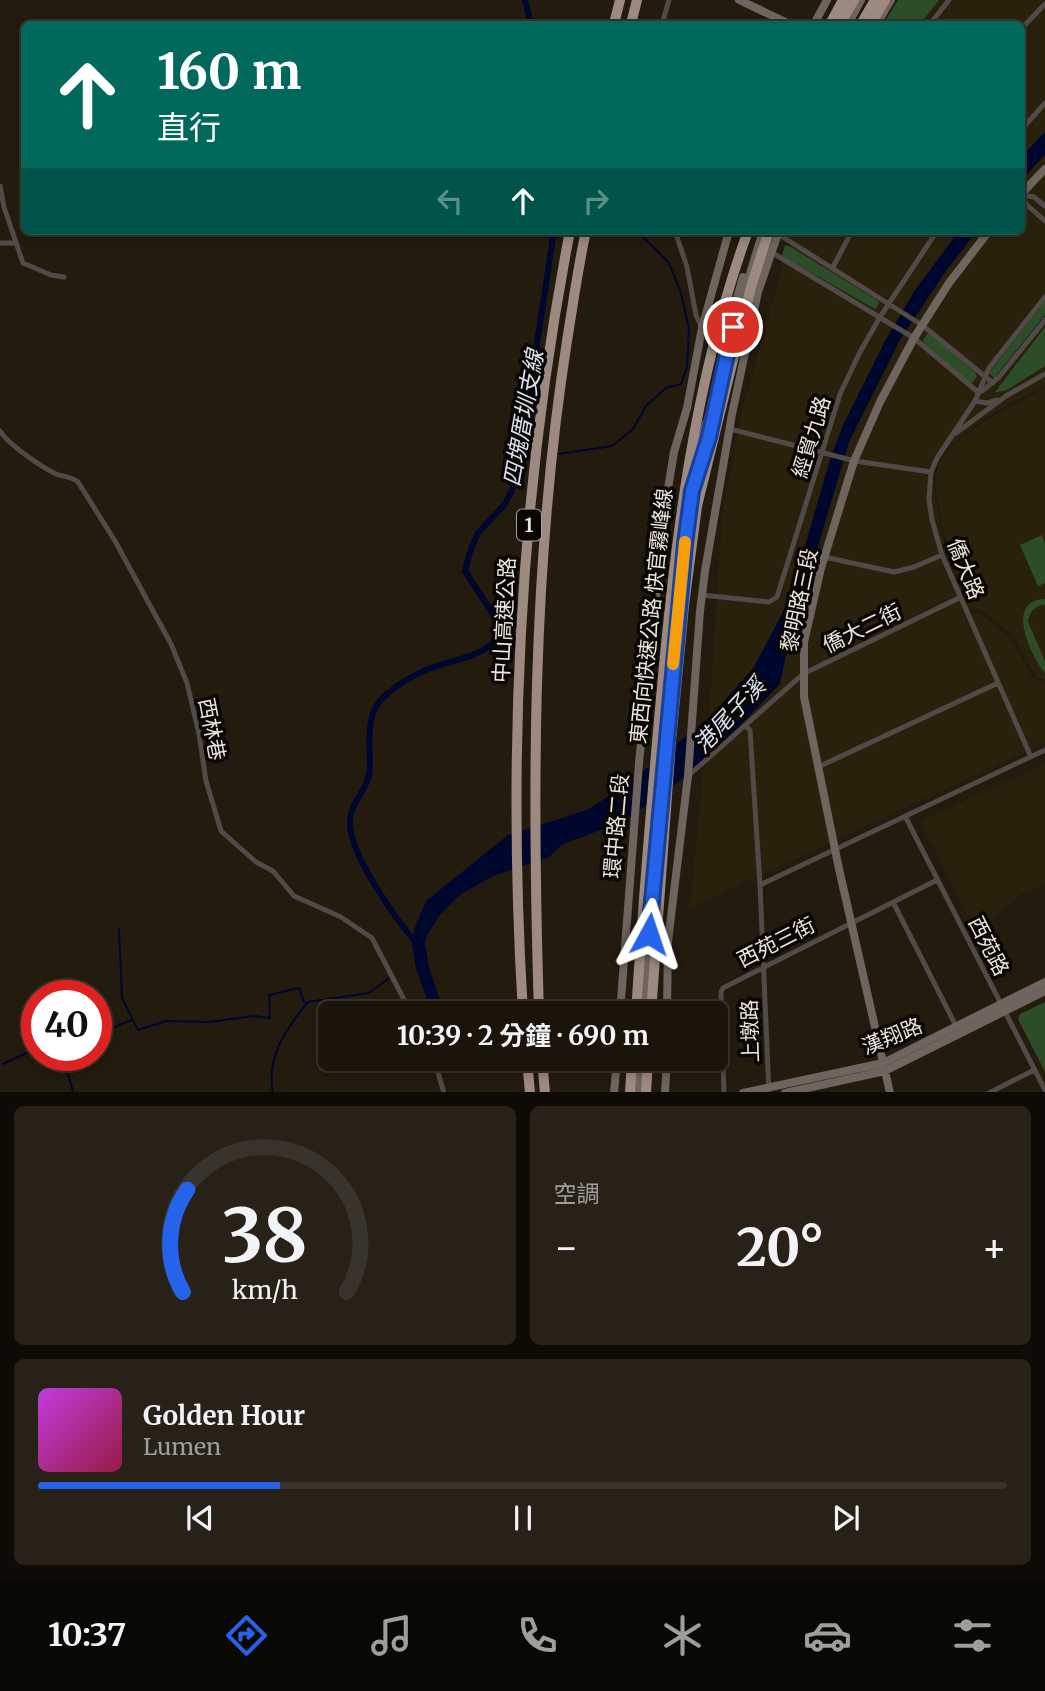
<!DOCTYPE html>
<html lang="zh-TW">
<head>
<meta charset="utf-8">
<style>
  :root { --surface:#1a140a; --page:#272118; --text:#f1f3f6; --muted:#9f9e9c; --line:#38332b; --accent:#2563eb }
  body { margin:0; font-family:Merriweather,"Noto Sans TC",serif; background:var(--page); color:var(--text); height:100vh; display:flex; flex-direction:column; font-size:26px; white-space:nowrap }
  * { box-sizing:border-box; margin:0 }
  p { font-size:23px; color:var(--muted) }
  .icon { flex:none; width:38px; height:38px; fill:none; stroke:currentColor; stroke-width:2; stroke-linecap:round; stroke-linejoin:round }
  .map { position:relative; height:1092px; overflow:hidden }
  .sheet { display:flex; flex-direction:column; gap:14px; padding:14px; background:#0e0b06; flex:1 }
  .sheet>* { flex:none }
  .top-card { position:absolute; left:21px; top:21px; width:1004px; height:214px; border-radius:10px; box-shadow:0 4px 10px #0003,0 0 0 2px var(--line); background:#00695c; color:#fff; overflow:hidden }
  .speed { position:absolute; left:21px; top:980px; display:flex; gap:14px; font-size:35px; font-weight:700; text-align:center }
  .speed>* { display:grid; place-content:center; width:91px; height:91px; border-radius:50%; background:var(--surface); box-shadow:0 4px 10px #0003,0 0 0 2px var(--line); line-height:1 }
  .speed .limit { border:10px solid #d22; background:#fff; color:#111 }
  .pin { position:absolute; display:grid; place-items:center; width:60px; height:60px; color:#fff; margin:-30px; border:4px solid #fff; border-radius:50%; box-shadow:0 2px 7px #0007 }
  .me { position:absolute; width:77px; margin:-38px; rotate:5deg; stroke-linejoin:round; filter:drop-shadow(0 0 5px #0008) }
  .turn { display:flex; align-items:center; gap:24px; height:147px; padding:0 21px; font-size:32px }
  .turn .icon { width:91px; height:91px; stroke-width:2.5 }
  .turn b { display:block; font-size:49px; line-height:60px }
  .lanes { display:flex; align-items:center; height:66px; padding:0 21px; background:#0003; justify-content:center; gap:35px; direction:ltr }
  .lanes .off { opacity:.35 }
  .big { font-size:52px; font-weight:700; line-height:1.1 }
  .sheet .card { flex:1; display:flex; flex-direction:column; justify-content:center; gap:10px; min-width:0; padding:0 24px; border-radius:10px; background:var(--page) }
  .sheet .dial { align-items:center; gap:0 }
  .dial svg { height:182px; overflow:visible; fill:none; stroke:var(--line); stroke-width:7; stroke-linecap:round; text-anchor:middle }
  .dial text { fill:var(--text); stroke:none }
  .song { display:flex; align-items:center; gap:21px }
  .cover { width:84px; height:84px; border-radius:10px; background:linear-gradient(135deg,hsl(290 70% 55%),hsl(340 70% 35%)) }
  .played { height:7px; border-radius:4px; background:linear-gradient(90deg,var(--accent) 25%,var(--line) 25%) }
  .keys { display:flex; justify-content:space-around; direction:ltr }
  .heat { display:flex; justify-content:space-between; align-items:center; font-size:38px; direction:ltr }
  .sheet .tiles { flex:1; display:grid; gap:14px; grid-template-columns:1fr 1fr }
  .card:last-child { grid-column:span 2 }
  .trip { position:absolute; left:318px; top:1001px; width:410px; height:70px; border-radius:10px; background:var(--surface); box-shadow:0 4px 10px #0003,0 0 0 2px var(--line); font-weight:700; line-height:70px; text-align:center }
  .menu { display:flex; height:112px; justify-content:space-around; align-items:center; background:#0a0804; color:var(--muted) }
  .menu .icon { width:49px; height:49px }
  .menu .active { color:var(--accent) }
  .menu b { font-size:32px; color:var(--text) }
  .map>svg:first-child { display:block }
</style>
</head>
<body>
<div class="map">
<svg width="1045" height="1093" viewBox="0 0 1045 1093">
  <rect width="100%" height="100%" fill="#221b0e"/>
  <path fill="#2a210d" d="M907,0H1045V386L989,415L946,449L935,464L932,483L946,553L964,596L943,530L935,484L938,465L948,451L964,436L990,418L1045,388V681L1036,677L1014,636L981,609H969L971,613H980L1011,639L1032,677L1045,684V743L690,908L711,692L722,518L741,416L792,231H1022V24H892Z
    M1045,764V884L1020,895L976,933L921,824L923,820Z"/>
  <path fill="#2c4d27" d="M898,0H939L920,24H883Z
    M785,245L791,247L877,300L879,303L875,309L785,258L782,255Z
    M1045,301V315L994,378L989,373Z
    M1045,327V366L1005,391L995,392Z
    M927,334H931L975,372L977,377L972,383L967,381L925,344L923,340Z
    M1042,535L1045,543V583L1038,586L1020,545Z
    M1045,599V605C1035,605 1029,612 1028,622L1045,661V673C1031,656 1004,600 1045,599Z
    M1045,1002V1072L1018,1019L1020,1014Z"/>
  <path fill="#00072e" d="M1045,132V155L1022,179V156Z
    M959,231H977L946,271L900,340L849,442L786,655L780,684L704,763L626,820L562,845L549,857L493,876L461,894L440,915L427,935L425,944L429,967L444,1013H432L416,969L412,944L414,929L426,901L508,835L587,810L629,783L711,716L754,667L790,598L831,456L843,425L885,341L915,290Z"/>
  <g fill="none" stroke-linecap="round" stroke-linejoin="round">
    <path stroke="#00072e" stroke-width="2" d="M521,450L532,451
      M558,454L612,446L633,429L646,406L666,388L681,384L687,367L689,329L681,293L669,263L637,231
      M119,929L122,998L138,1030L166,1021L210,1022L253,1016L270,1018L269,995L299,988L305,1005
      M96,1035L131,1020
      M62,1055C64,1069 71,1079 73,1093
      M3,1064L37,1048
      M273,1093C266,1056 286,1029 308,1002L369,993L389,978"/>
    <path stroke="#00072e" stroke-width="6" d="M525,0L531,24
      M418,945C397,921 348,853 350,821C351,800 370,788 370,767C370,741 364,711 388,693C398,685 412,676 424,671C449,659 483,660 499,635L496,619L465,571L469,555L478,533L505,504L516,482L554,231"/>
    <path stroke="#514a47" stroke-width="5" d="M662,24L669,0
      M930,24L949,0
      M1022,28L1045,4
      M1022,129L1045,103
      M0,186L4,207L23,263L51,275L64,277
      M1022,195L1034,197L1045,206
      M1022,197L1027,205L1045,221
      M675,231L687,267L696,315L702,328
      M778,234L922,325L993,383
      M0,243H14
      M771,252L914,338L979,393
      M833,267L852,231
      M982,391L999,377L1045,320
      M975,401L987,403L997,400
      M730,429L855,461L931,472
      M0,431C8,444 41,467 56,474C64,477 71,476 78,482L115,541L171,644L187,683L199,734L206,781L221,831L256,862L273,871L294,896L341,917L372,938L411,1013
      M956,433L1006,396L1045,374
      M824,557L894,572L914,567L942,555
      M702,595L769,602L777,597L840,394L860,352L880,317L937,231
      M745,726L750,730L760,885
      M1031,757L942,555L932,520L929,499L931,472L937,458L975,401L989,368L1045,297
      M818,767L998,683
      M688,776L803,674L959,598
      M905,816L1045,1090
      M893,902L957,1028
      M434,1059L444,1093
      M724,1093L721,992L723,988L937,880
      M769,1093L760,885L1045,750
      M989,1093L1034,1070"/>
    <path stroke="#6f645e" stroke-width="8" d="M739,0L790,24
      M878,22L891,0
      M814,24L827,0
      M848,24L861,0
      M1022,193L1045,169
      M734,308L743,277
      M699,451L706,423
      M671,690L692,491L709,437L726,353L763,231
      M659,777L668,686
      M620,1013L639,763L665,507L674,452L687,408L702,328L729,231
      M645,1013V980L664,772
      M667,1013L668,941L688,776L700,611L705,571L732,414L758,292L779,231
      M614,1093L617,1059
      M638,1093L640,1059
      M665,1093L667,1059
      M743,1093L883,1063L1045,982
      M785,1093L885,1071L1045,991
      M890,1093L839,869L804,697V642L821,568L854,461L880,402L914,338L949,283L989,231"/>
    <path stroke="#9c8a81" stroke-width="10" d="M614,24L620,0
      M631,24L637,0
      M830,24L843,0
      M840,24L854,0
      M861,24L875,0
      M871,24L885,0
      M523,1013C507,752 520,488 570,231
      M539,1013C532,789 532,563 567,341C573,304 578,267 586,231
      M636,1013C643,904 652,795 662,687C676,532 695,377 748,231
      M651,1013L671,741L684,605L697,506L751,287L769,231
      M527,1059L530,1093
      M542,1059L545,1093
      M630,1093L632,1059
      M646,1093L648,1059"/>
  </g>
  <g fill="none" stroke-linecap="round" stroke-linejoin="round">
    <defs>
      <path id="route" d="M649,934L685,544L692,491L709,437L733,327"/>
    </defs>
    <use href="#route" stroke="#184099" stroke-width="18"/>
    <use href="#route" stroke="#2563eb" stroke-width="12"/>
    <path stroke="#f59e0b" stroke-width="12" d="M673,664L685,542"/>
  </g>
  <g text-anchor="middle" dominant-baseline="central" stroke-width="7" stroke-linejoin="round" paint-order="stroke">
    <rect fill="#090603" stroke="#a6a29c" stroke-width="2" x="517" y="509.5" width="24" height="31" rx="5"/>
    <g font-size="19" font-weight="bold" fill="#eae5dd">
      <text x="529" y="525">1</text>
    </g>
    <g font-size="21" fill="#eae5dd" stroke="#090603">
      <text transform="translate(811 437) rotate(-73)">經貿九路</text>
      <text transform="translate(966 569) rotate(68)">僑大路</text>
      <text transform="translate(799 600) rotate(-78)">黎明路三段</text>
      <text transform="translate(651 616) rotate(-84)">東西向快速公路 快官霧峰線</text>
      <text transform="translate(504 620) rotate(-87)">中山高速公路</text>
      <text transform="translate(862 628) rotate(-26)">僑大二街</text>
      <text transform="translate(212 729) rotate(79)">西林巷</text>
      <text transform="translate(616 826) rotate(-85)">環中路二段</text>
      <text transform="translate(776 942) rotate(-27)">西苑三街</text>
      <text transform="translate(989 946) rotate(63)">西苑路</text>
      <text transform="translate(750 1031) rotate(-92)">上墩路</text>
      <text transform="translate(892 1036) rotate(-22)">漢翔路</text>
    </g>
    <g font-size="23" font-style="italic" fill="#d9e2f1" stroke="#090603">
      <text transform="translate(523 418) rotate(-80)">四塊厝圳支線</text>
      <text transform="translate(729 715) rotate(-47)">港尾子溪</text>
    </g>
  </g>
</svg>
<div class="speed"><div class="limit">40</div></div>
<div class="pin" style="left:733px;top:327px;background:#d93025"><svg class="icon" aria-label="arrive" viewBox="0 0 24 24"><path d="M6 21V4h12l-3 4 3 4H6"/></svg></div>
<svg class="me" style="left:649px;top:934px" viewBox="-20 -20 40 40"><path d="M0-17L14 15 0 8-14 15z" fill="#2563eb" stroke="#fff" stroke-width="4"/></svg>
<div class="trip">10:39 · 2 分鐘 · 690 m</div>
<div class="top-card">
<div class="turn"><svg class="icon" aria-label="ahead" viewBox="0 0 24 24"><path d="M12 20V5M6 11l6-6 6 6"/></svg><div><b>160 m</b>直行</div></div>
<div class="lanes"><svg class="icon off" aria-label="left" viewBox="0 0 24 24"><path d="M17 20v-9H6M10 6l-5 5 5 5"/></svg><svg class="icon" aria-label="ahead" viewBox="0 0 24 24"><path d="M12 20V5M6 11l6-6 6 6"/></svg><svg class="icon off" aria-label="right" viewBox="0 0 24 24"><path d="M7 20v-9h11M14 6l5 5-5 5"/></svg></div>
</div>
</div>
<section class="sheet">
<div class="tiles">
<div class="card dial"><svg viewBox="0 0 100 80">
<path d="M14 69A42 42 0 1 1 86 69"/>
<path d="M14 69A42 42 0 0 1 16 24" stroke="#2563eb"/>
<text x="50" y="56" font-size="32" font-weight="700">38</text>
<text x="50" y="72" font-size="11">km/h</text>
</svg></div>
<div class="card"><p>空調</p>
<div class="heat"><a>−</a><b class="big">20°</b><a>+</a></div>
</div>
<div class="card">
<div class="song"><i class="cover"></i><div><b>Golden Hour</b><p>Lumen</p></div></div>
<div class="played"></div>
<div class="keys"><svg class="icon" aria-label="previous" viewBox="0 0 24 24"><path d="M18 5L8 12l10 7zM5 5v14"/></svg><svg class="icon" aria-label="pause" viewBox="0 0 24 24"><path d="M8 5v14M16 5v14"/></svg><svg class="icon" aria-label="next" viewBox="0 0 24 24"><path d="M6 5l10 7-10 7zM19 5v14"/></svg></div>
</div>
</div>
</section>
<nav class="menu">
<b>10:37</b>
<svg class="icon active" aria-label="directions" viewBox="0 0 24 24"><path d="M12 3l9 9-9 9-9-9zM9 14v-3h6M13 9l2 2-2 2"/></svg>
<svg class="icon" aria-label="music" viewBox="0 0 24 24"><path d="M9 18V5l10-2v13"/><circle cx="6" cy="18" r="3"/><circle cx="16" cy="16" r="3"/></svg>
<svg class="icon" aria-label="phone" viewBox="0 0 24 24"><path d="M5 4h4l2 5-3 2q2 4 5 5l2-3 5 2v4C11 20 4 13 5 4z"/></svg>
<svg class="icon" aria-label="climate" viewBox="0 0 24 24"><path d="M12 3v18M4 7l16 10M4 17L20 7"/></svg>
<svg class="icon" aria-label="car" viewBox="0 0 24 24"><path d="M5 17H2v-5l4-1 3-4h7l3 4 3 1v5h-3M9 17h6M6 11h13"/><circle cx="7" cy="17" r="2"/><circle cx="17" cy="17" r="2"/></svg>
<svg class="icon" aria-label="filters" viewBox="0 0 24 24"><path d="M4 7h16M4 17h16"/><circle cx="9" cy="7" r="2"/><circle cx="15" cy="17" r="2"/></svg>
</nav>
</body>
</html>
